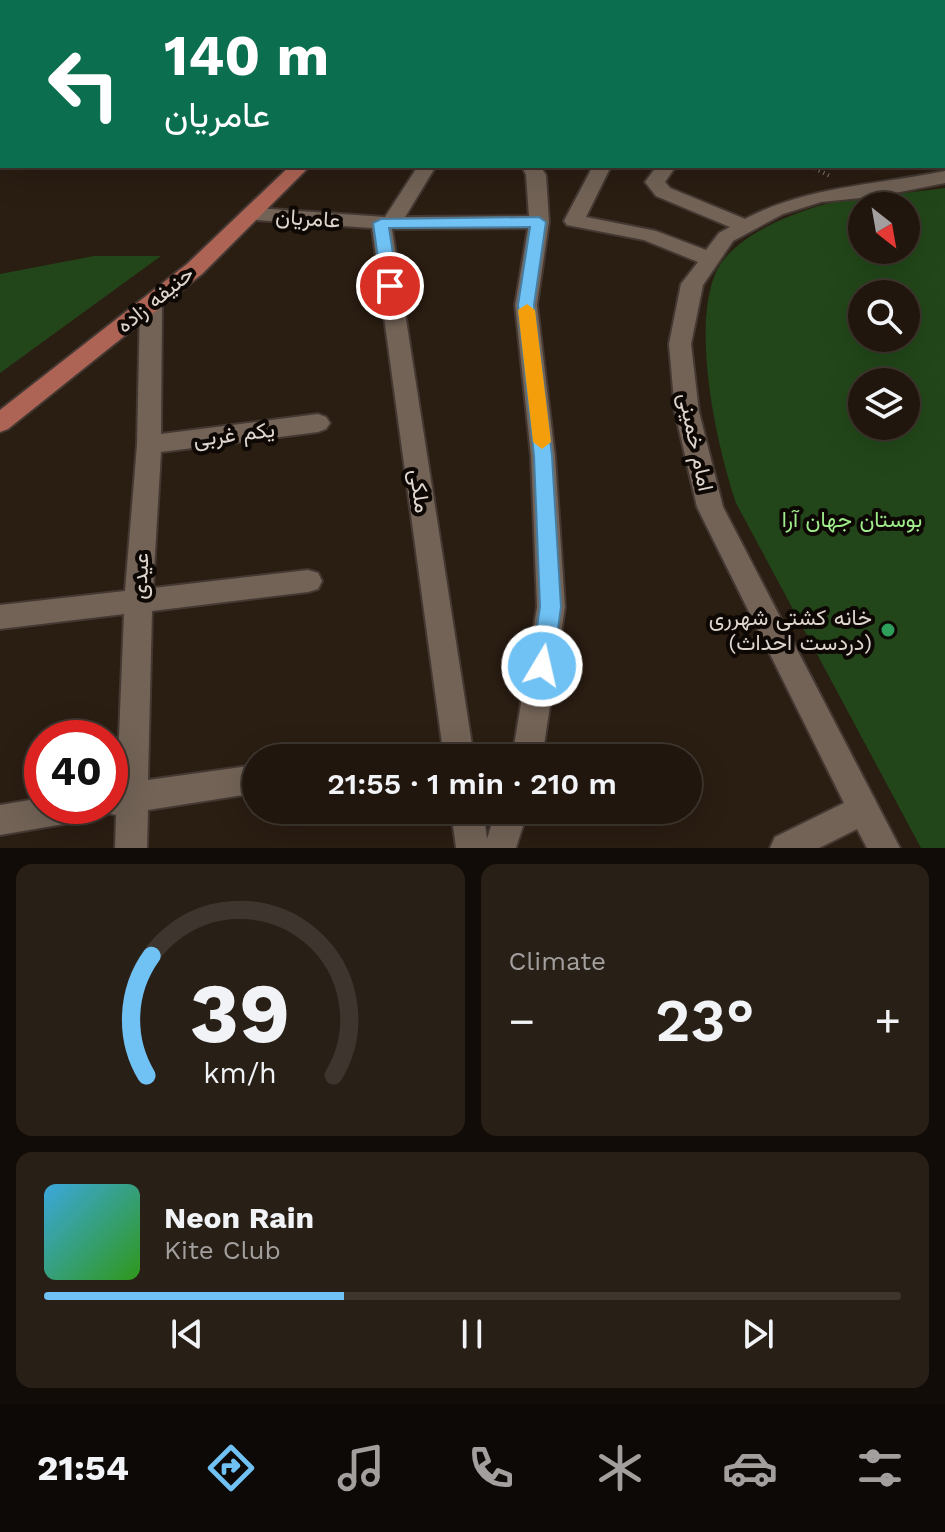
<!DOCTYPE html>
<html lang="en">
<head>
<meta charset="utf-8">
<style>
  :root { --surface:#20160e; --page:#281f17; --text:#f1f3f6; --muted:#a29f9e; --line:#3d352e; --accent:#70c1f4 }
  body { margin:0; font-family:"Work Sans",Vazirmatn,sans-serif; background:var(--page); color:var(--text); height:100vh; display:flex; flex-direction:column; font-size:30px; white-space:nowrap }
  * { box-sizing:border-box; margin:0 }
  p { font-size:26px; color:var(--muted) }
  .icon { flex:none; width:44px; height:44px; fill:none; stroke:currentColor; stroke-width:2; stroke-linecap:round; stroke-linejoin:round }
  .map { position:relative; height:848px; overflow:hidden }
  .drawer { display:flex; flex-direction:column; gap:16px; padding:16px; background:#120c08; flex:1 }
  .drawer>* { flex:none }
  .hud { position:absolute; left:0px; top:0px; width:946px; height:168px; box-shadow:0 8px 32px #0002,0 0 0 2px var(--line); background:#0b6e4f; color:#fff; overflow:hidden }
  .needle { width:52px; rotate:149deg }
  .fabs { position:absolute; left:848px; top:192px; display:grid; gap:16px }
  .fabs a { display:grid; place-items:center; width:72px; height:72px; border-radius:50%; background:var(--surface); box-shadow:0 8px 32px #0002,0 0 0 2px var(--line); font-size:40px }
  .speed { position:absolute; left:24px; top:720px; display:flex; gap:16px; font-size:40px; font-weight:700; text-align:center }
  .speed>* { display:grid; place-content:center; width:104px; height:104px; border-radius:50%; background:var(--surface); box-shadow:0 8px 32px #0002,0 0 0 2px var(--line); line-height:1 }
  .speed .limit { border:12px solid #d22; background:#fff; color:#111 }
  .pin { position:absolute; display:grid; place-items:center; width:68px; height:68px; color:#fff; margin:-34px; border:4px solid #fff; border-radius:50%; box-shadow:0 2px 8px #0007 }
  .me { position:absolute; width:88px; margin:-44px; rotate:9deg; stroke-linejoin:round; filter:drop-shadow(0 0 6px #0008) }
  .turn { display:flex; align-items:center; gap:28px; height:168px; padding:0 32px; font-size:36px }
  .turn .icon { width:104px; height:104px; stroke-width:2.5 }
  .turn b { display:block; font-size:56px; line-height:68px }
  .big { font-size:60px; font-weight:600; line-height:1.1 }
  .drawer .tile { flex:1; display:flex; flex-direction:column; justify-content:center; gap:12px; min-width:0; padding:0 28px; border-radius:16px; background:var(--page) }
  .drawer .dial { align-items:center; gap:0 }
  .dial svg { height:208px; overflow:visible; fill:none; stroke:var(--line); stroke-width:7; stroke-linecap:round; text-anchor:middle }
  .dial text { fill:var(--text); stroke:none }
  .song { display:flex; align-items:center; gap:24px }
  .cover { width:96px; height:96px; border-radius:12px; background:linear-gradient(135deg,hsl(200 70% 55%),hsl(110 70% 35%)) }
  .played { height:8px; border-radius:4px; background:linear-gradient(90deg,var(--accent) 35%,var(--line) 35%) }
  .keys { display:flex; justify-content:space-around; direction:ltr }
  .heat { display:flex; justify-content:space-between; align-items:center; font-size:44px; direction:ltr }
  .drawer .tiles { flex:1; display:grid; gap:16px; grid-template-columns:1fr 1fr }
  .tile:last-child { grid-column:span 2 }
  .trip { position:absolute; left:242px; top:744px; width:460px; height:80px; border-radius:40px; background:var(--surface); box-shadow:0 8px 32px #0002,0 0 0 2px var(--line); font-weight:600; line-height:80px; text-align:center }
  .dock { display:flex; height:128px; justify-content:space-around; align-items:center; background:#0d0906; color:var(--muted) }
  .dock .icon { width:56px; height:56px }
  .dock .selected { color:var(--accent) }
  .dock b { font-size:36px; color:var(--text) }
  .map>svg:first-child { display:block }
</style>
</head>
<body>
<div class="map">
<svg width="945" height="848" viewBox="0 0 945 848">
  <rect width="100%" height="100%" fill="#2a1d12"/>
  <path fill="#224619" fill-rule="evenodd" d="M945,188V848H921L736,503C717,447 690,326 717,270C734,237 784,217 818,206C858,195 904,194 945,188ZM862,206H906V250H862ZM862,294H906V338H862ZM906,382V426H862V382Z
    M94,256H161L0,373V274Z"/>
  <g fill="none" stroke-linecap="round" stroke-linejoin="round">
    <defs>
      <path id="minor" d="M272,0H322L270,2Z
        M412,0H428V2H412Z
        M449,0H465V2H449Z
        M0,80H2L0,91Z
        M418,166H436L405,217L529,216L526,175L522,166H540L546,175L549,222L537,305L555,456L565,607L542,758H512L537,607L531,456L515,305L528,228L392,229L474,758H444L372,228L256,220L246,214L256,208L385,217Z
        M593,166H611L586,217L656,231L706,250L719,233L730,227L656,196L645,182L657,166H676L665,182L670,188L745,219C807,186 877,185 945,171V183L880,196L821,202L783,214L733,241L703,285L691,344L699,412L723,507L900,848H867L857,829L819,848H770L775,837L844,803L697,507L675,412L669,344L681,284L698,262L644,240L567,225L564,221Z
        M151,297L162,304L161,434L318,414L326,417L330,423L326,429L318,432L161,452L153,588L308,570L318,573L322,581L318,589L308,592L152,611L148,780L256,765V793L148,810L147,848H115L116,815L99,811L97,806L92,817L81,821L0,835V805L42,798V806H110V786L117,785L124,614L0,629V605L125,591L137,445L140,304Z
        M451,810H483L487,839L496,810H528L516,848H456Z"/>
      <path id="major" d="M306,0H322L323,2H307Z
        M598,0H616L618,2H600Z
        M669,0H685L687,2H671Z
        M944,125H945V136H944Z
        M944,148H945V160H944Z
        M290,166H310L202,274L8,429L0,432V410L187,264Z"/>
    </defs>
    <use href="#minor" stroke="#433832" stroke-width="4"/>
    <use href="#major" stroke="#433832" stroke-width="4"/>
    <path stroke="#847970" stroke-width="4" stroke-dasharray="1 4" stroke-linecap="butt" d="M810,166L830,176"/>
    <use href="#minor" fill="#736357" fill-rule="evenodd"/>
    <use href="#major" fill="#ae6455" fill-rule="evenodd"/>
  </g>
  <path fill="#70c1f4" stroke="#497d9f" stroke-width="2" d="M539,217L546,222L534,305L552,456L561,607L553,666L549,673H534L531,666L540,607L534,456L518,305L530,227L389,228L398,286L390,291L382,286L373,223L381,219Z"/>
  <path fill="#f59e0b" d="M527,304L535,310L551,442L542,449L533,442L518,310Z"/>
  <circle fill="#2e9e5b" stroke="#0e0805" stroke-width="3" cx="888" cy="630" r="8"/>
  <g text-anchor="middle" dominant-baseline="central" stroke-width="8" stroke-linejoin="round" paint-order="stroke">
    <g font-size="22" fill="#ded5ce" stroke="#0e0805">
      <text transform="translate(308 218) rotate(4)">عامریان</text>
      <text transform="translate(155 299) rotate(-39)">حنیفه زاده</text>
      <text transform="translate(234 434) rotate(-7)">یکم غربی</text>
      <text transform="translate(696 442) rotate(78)">امام خمینی</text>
      <text transform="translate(420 491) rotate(82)">ملکی</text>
      <text transform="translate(140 576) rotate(-87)">عیدی</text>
    </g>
    <g font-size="22" fill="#9eec8a" stroke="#0e0805">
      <text x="852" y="519">بوستان جهان آرا</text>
    </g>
    <g font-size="22" fill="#ded5ce" stroke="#0e0805" text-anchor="end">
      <text x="872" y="617">خانه کشتی شهرری<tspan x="872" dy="25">(دردست احداث)</tspan></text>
    </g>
  </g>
</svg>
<div class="fabs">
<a><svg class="needle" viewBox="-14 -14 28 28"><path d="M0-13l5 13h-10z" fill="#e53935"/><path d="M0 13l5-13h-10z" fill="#a29f9e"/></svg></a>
<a><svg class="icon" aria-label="search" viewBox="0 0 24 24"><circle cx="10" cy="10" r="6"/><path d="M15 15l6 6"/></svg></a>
<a><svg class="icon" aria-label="layers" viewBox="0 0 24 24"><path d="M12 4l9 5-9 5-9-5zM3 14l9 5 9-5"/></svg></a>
</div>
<div class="speed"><div class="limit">40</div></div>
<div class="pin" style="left:390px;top:286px;background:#d93025"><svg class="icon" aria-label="arrive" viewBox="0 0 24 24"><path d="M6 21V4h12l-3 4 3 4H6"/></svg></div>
<svg class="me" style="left:542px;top:666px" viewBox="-20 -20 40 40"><circle r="17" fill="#70c1f4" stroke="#fff" stroke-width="3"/><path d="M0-11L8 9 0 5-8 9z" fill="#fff"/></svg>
<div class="trip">21:55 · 1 min · 210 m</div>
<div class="hud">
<div class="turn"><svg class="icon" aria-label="left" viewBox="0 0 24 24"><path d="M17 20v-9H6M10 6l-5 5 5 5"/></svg><div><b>140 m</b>عامریان</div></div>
</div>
</div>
<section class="drawer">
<div class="tiles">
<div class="tile dial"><svg viewBox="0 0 100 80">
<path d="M14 69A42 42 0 1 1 86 69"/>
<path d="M14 69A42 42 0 0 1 16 23" stroke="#70c1f4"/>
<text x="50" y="56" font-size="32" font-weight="700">39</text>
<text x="50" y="72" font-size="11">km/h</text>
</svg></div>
<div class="tile"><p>Climate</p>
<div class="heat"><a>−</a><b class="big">23°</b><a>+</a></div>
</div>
<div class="tile">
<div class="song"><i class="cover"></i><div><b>Neon Rain</b><p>Kite Club</p></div></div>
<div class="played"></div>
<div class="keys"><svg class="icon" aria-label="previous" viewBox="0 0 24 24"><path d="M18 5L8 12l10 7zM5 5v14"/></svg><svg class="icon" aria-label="pause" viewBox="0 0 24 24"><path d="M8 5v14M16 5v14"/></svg><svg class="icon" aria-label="next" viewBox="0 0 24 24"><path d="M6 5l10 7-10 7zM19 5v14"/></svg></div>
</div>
</div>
</section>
<nav class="dock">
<b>21:54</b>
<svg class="icon selected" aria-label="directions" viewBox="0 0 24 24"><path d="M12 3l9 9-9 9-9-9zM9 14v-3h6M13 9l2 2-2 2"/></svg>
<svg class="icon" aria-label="music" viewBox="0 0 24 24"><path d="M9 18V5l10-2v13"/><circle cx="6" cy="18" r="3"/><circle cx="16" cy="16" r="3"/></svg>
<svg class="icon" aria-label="phone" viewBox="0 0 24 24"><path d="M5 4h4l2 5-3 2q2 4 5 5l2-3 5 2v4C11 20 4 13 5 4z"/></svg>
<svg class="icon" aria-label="climate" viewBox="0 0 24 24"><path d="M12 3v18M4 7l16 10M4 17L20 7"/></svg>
<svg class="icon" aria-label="car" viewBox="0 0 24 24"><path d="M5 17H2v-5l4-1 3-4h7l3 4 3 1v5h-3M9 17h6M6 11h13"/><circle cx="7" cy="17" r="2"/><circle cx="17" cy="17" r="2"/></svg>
<svg class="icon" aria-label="filters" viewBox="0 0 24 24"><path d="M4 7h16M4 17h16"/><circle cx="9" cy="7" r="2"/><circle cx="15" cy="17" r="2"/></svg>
</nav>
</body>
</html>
